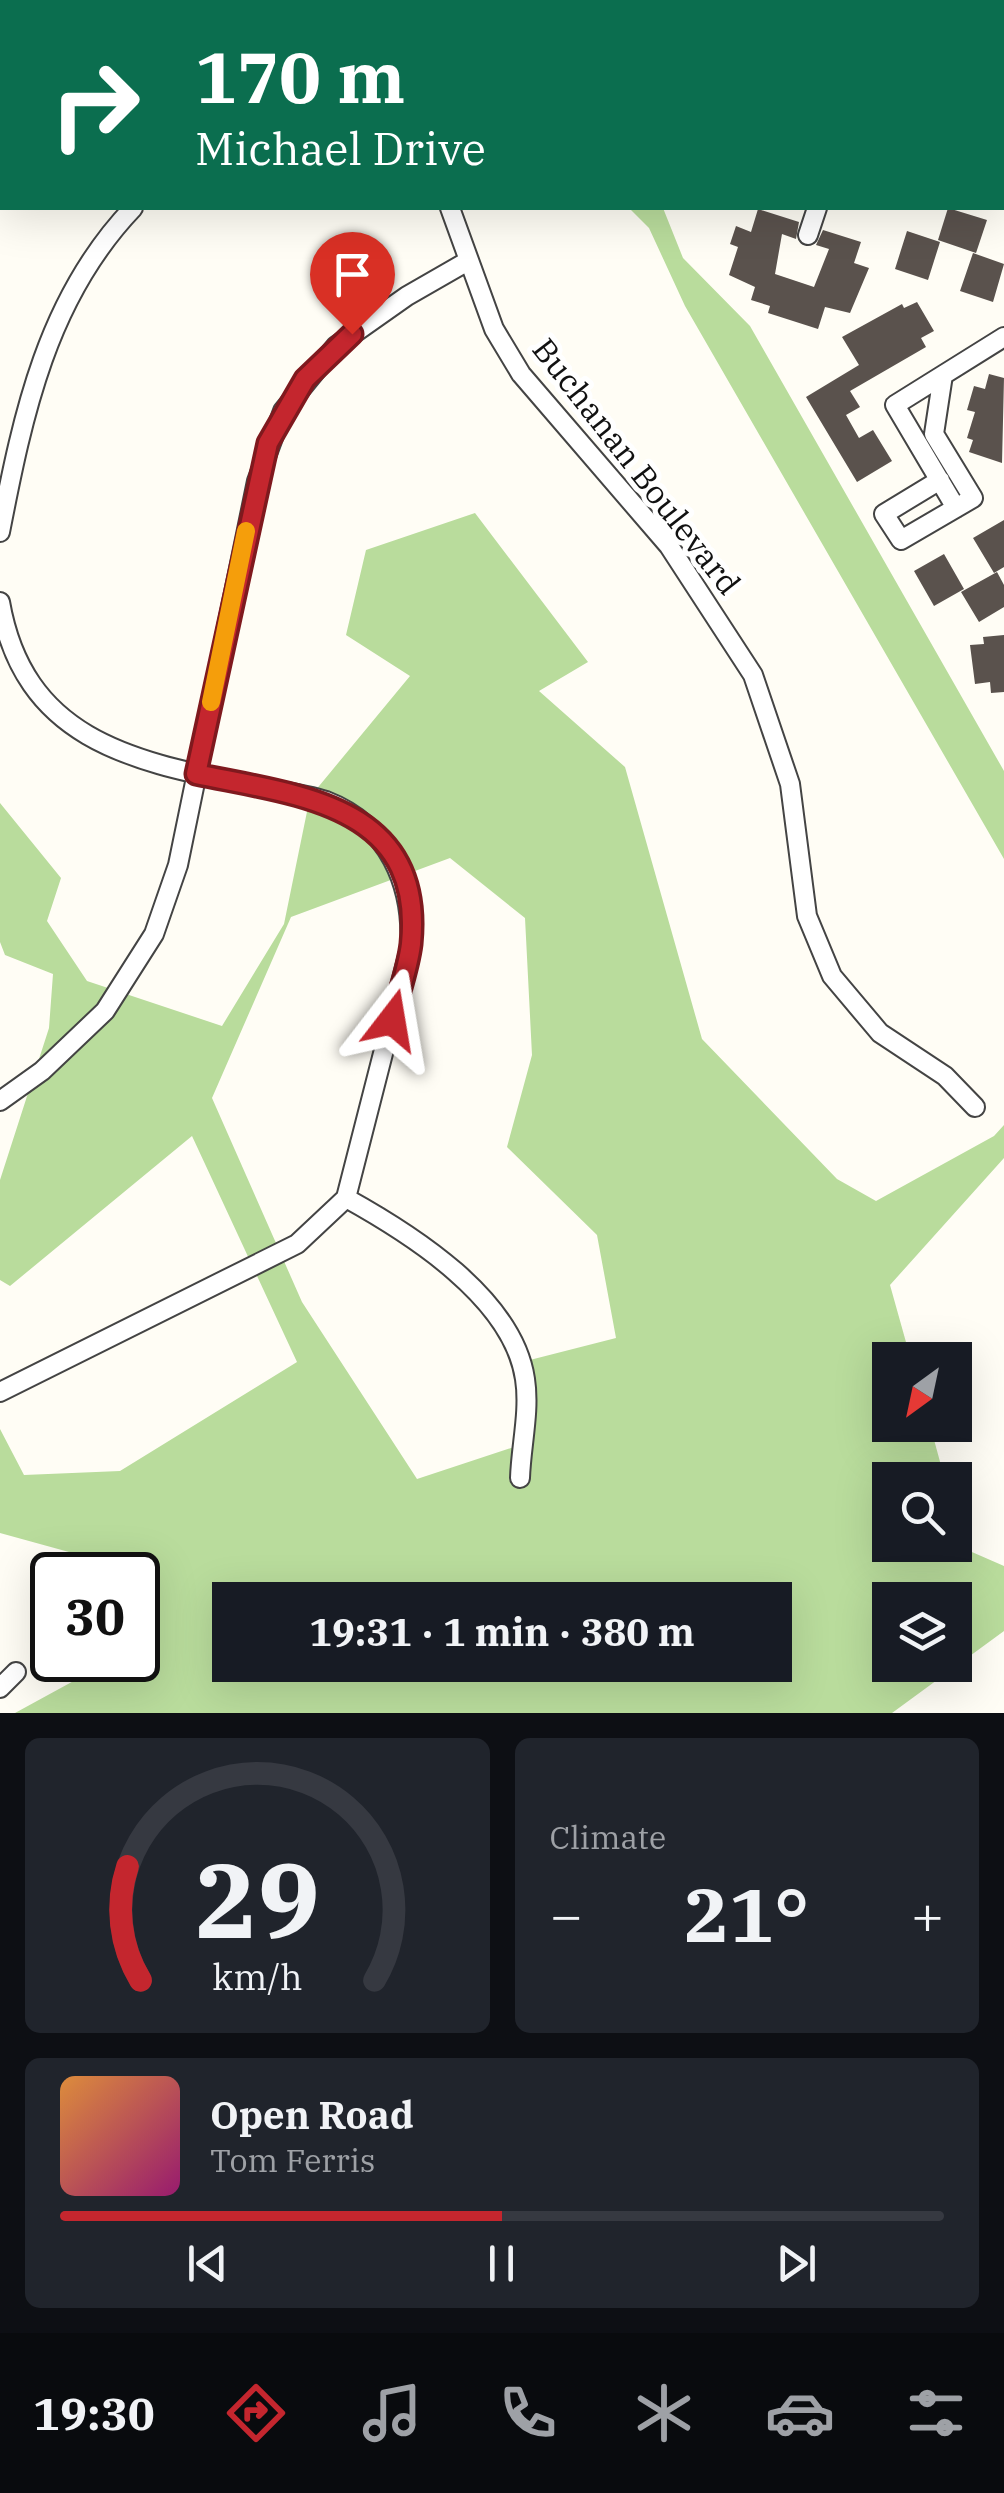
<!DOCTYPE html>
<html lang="en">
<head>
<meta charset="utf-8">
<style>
  :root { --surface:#171b24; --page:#20242c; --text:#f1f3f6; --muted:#9ea1a6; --line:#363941; --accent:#c4262e }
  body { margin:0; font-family:"IBM Plex Serif",serif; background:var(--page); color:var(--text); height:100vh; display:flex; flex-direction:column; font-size:38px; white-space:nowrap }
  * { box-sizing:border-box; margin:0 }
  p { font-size:32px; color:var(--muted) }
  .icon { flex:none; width:55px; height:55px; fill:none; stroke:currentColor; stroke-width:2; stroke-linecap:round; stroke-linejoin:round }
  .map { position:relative; height:1713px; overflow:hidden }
  .sheet { display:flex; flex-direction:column; gap:25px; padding:25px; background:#0d0f14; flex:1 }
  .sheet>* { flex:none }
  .banner { position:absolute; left:0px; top:0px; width:1005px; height:210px; box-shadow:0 10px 40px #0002; background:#0b6e4f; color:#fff; overflow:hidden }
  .needle { width:65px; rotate:213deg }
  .controls { position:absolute; left:872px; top:1342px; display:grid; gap:20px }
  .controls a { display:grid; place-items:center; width:100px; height:100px; border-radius:0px; background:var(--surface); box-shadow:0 10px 40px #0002; font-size:50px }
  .speed { position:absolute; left:30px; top:1552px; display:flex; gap:20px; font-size:50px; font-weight:700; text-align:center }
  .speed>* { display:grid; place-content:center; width:130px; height:130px; border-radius:50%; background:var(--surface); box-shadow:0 10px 40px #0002; line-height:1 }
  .speed .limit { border:5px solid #111; border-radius:15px; background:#fff; color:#111 }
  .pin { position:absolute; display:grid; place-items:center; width:85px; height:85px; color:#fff; margin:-102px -42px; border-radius:50% 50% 50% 0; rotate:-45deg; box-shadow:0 0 10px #0007 }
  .pin .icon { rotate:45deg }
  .me { position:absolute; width:110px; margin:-55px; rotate:14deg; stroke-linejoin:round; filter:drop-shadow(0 0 8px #0008) }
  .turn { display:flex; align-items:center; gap:35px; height:210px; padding:0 30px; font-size:45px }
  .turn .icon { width:130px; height:130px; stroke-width:2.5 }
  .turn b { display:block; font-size:70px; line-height:85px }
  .big { font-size:75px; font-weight:700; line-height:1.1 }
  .sheet .card { flex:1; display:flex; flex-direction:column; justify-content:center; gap:15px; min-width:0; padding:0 35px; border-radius:15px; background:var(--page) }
  .sheet .dial { align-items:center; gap:0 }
  .dial svg { height:260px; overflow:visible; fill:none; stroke:var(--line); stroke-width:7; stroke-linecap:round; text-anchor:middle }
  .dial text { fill:var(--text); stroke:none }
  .song { display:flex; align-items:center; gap:30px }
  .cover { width:120px; height:120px; border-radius:15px; background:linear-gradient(135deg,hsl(30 70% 55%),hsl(320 70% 35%)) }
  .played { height:10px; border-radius:5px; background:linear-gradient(90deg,var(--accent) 50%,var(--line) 50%) }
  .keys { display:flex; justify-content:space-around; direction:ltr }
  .heat { display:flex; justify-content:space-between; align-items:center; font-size:55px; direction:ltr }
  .sheet .tiles { flex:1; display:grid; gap:25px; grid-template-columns:1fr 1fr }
  .card:last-child { grid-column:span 2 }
  .trip { position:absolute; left:212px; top:1582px; width:580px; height:100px; border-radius:0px; background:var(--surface); box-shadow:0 10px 40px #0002; font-weight:700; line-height:100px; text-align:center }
  .tab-bar { display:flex; height:160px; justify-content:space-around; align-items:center; background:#090b0e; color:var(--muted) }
  .tab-bar .icon { width:70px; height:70px }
  .tab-bar .on { color:var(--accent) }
  .tab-bar b { font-size:45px; color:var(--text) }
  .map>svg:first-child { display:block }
</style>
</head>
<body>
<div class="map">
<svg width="1004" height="1713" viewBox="0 0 1004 1713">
  <rect width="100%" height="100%" fill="#fffdf5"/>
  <path fill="#b9dc9c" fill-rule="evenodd" d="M0,0H177L2,2L0,163Z
    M366,0H542L544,2H387Z
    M629,208H663L683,258L750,326L1004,771V859L685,306L649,228Z
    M475,513L588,662L539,691L625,767L702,1039L837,1179L876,1201L994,1136L1004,1125V1158L890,1285L911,1360H890V1425H930L945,1480H890V1545H955V1514L965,1549L1004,1566V1631L892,1713H15L112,1660H138V1612L156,1576L0,1533V1429L24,1475L120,1471L297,1362L192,1136L10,1286L0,1280V1180L49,1028L53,974L5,955L0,942V803L61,878L47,921L87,981L222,1026L284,924L310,797L410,676L346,635L366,550ZM450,858L525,918L532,1055L507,1147L597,1235L616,1338L522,1362L517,1446L417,1479L302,1302L212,1098L291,917ZM230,1600H775V1665H230ZM890,1600H955V1665H890Z"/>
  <path fill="#5a524d" d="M948,208L987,220L976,253L938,240Z
    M758,209L799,222L796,239L782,234L775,274L814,287L829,249L816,245L823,230L861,242L854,263L869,268L850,313L825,307L818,329L768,313L770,306L751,300L755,287L729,275L738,247L730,244L736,226L751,232Z
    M907,231L940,242L928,280L895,269Z
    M973,253L1004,264L993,302L960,291Z
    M917,302L934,331L921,338L926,347L850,391L860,407L846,415L859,438L873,430L892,461L857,482L806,397L859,365L842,337L902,304L904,308Z
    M989,374L1004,378L1002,463L969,452L973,440L967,438L975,412L967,410L974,386L985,389Z
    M1004,520V567L994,573L973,538Z
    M944,554L964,589L934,606L914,571Z
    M997,572L1004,585V607L979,622L961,592Z
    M1004,635V692L991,693L990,682L975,684L970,645L984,644L983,637Z"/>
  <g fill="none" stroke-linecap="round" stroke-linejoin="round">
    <defs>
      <path id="street" d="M935,0V2
        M963,0L964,2
        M1002,75H1004
        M1002,128L1004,132
        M1002,169L1004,170
        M450,208L494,329L521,374L669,546L753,675L790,784L807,916L832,976L880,1033L945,1076L975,1107
        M808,235L817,208
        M940,480L884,514L901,540L973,498L934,434L943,375
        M956,508L895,405L1004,337
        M0,532C23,414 47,298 133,208
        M0,602C25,745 140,762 258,787C280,791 305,794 326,801C388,825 414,885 410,948L346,1198L297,1244L0,1392
        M0,1101L42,1071L105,1011L154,934L178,865L257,481L283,411L336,346L407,296L468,261
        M346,1198C411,1234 513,1298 525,1379C530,1411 521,1446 520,1478
        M0,1688L16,1672"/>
    </defs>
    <use href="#street" stroke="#444" stroke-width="22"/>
    <use href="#street" stroke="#fff" stroke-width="18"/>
  </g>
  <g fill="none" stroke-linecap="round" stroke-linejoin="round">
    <defs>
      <path id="route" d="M352,334L305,379L268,443L196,774C296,795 425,804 411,944C408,969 398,995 392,1020"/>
    </defs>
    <use href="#route" stroke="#7f191e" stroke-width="25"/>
    <use href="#route" stroke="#c4262e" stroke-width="18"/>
    <path stroke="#f59e0b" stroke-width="18" d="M211,702L246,531"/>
  </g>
  <g text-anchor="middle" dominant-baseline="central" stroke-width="10" stroke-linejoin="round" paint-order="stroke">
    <g font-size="32" fill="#111" stroke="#fff">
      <text transform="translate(637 466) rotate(52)">Buchanan Boulevard</text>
    </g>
  </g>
</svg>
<div class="controls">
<a><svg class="needle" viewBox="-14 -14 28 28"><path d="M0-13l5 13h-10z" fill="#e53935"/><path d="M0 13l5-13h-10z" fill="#9ea1a6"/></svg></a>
<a><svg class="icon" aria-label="search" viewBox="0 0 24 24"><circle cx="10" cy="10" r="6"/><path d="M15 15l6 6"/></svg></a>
<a><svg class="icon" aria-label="layers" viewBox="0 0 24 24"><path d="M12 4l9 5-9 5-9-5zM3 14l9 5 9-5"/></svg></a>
</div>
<div class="speed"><div class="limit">30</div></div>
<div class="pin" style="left:352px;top:334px;background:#d93025"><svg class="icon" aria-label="arrive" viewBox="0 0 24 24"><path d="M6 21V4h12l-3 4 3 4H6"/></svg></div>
<svg class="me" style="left:392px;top:1020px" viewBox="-20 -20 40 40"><path d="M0-17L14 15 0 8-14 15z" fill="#c4262e" stroke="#fff" stroke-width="4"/></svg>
<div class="trip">19:31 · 1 min · 380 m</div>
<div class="banner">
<div class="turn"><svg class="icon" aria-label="right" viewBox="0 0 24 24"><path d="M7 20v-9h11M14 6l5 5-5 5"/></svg><div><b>170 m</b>Michael Drive</div></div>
</div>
</div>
<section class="sheet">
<div class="tiles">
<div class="card dial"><svg viewBox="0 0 100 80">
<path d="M14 69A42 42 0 1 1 86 69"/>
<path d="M14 69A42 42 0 0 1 10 34" stroke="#c4262e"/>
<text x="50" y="56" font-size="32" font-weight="700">29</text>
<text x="50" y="72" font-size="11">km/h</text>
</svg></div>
<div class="card"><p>Climate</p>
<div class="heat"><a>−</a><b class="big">21°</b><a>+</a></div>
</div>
<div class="card">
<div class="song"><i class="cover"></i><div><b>Open Road</b><p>Tom Ferris</p></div></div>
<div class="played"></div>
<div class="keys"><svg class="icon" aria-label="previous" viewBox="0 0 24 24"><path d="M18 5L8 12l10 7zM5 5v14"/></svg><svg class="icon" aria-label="pause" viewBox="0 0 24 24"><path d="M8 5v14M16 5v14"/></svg><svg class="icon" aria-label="next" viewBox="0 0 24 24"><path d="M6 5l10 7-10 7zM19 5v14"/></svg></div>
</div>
</div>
</section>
<nav class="tab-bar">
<b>19:30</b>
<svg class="icon on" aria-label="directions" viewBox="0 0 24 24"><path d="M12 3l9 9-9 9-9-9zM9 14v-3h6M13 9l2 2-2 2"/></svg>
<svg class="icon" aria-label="music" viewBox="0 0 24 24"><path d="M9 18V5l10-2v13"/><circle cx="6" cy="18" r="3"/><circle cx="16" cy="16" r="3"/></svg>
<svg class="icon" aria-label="phone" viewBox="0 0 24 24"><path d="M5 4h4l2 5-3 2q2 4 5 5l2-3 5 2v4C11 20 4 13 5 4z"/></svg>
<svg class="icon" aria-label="climate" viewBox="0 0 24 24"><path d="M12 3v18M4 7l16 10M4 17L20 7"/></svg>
<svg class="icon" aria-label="car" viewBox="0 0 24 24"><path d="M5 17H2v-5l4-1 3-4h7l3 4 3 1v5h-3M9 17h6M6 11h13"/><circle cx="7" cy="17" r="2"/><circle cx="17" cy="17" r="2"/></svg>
<svg class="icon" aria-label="filters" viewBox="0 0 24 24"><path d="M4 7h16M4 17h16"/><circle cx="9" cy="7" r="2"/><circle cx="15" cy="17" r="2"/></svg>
</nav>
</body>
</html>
